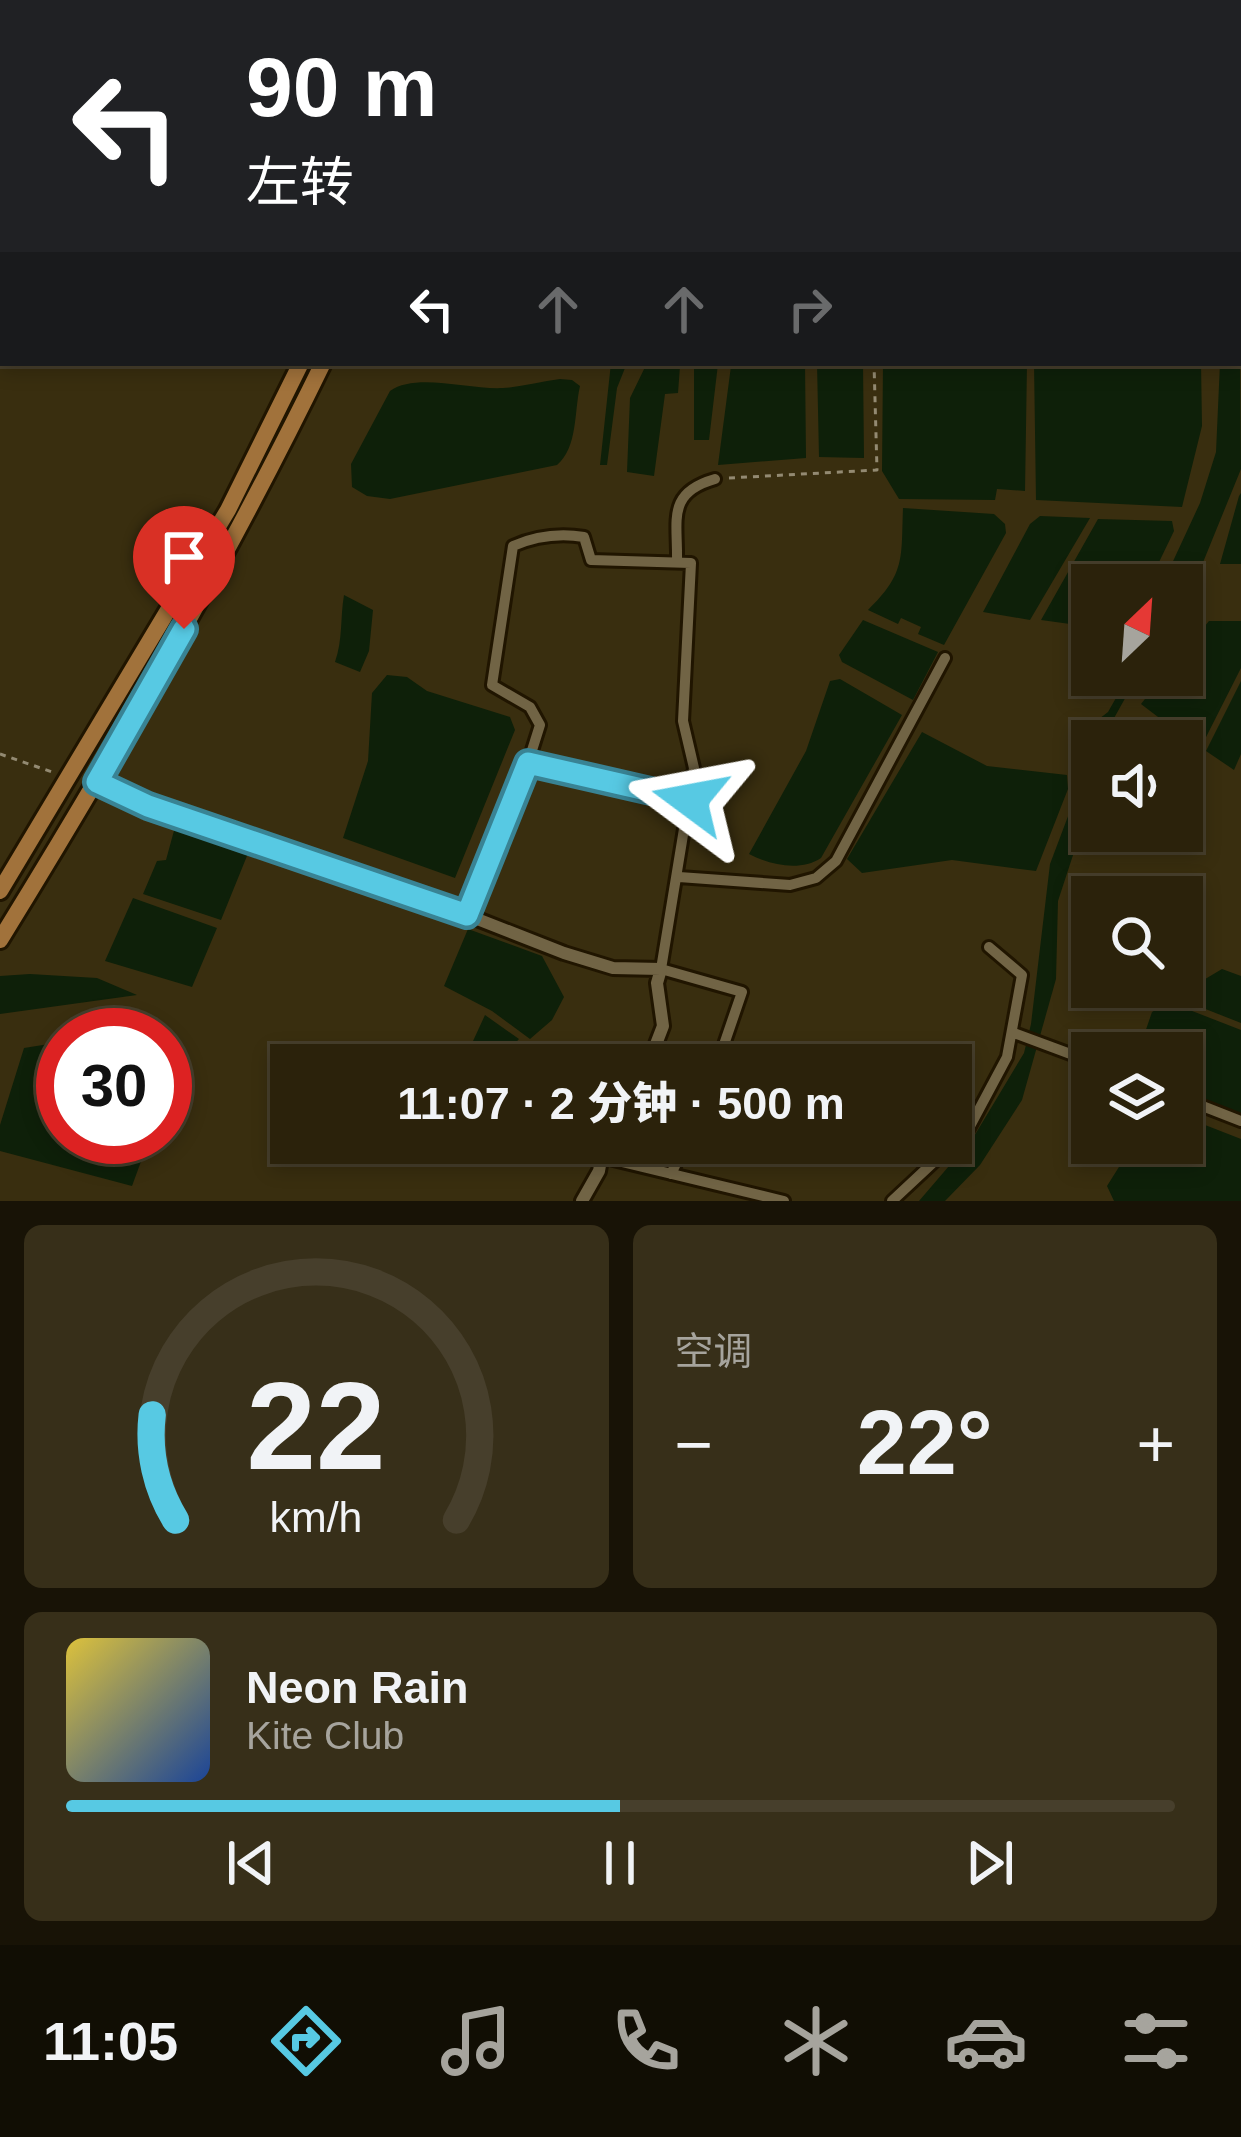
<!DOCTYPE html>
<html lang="zh">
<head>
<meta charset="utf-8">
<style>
  :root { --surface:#2b220b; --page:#372f19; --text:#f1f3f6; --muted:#a6a49d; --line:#473f2c; --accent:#57c9e3 }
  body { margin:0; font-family:Arial,"Noto Sans SC",sans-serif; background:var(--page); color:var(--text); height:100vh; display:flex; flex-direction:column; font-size:45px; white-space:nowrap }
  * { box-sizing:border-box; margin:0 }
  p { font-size:39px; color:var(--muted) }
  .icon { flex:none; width:66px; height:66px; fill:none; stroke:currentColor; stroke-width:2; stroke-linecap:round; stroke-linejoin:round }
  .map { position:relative; height:1201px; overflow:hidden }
  .sheet { display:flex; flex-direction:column; gap:24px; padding:24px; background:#181306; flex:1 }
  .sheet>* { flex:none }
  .guide { position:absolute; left:0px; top:0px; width:1242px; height:366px; box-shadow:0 6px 18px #0003,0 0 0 3px var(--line); background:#202124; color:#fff; overflow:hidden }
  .needle { width:78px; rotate:25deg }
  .controls { position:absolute; left:1071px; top:564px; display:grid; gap:24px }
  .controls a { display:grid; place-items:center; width:132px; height:132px; border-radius:0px; background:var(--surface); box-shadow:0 6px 18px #0003,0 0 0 3px var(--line); font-size:60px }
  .speed { position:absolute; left:36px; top:1008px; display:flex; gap:24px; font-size:60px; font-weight:700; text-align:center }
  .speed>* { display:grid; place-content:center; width:156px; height:156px; border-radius:50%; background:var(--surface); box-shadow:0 6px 18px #0003,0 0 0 3px var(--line); line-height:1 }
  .speed .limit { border:18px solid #d22; background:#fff; color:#111 }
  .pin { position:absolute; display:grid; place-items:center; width:102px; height:102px; color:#fff; margin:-123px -51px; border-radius:50% 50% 50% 0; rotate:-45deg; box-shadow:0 0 12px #0007 }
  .pin .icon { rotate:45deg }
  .me { position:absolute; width:132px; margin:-66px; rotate:283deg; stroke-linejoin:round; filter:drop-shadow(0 0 9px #0008) }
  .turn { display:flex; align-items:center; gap:42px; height:252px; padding:0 48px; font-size:54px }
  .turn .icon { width:156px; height:156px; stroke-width:2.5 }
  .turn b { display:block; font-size:84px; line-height:102px }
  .lanes { display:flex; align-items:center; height:114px; padding:0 48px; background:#0003; justify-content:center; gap:60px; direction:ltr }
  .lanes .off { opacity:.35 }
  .big { font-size:90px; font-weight:800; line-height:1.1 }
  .sheet .card { flex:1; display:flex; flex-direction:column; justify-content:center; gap:18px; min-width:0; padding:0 42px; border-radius:18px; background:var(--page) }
  .sheet .dial { align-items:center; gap:0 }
  .dial svg { height:312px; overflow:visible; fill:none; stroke:var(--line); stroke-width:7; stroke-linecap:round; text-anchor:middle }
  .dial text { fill:var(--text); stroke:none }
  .song { display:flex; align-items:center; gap:36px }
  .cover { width:144px; height:144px; border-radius:18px; background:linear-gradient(135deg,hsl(50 70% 55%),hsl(220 70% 35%)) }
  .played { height:12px; border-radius:6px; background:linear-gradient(90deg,var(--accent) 50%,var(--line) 50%) }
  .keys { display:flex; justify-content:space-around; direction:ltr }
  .heat { display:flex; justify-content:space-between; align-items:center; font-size:66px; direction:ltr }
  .sheet .tiles { flex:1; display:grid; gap:24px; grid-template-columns:1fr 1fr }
  .card:last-child { grid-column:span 2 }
  .trip { position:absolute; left:270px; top:1044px; width:702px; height:120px; border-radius:0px; background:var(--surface); box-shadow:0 6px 18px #0003,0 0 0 3px var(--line); font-weight:800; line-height:120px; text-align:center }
  .tabs { display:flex; height:192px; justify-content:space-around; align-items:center; background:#110e04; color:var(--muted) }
  .tabs .icon { width:84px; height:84px }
  .tabs .selected { color:var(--accent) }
  .tabs b { font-size:54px; color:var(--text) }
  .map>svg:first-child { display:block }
</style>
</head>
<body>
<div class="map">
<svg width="1241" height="1201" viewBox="0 0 1241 1201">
  <rect width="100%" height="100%" fill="#392e0f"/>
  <path fill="#0e2009" d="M2,0H62L3,3L0,269Z
    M825,0H1014V3H826Z
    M1239,198L1241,469L1182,614V585H1162L1200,503L1216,452L1220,363H1239Z
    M611,363H627L617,388L607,465H600Z
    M647,363L680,366L678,393L665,394L654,476L627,472L630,398Z
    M805,363L806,458L718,465L731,366Z
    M817,363H863L864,458L819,457Z
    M883,363H1027L1025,491L997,489L995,500L899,499L882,471Z
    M1034,363H1201L1202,426L1182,507L1036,500Z
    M718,364L709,440H694V368Z
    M560,379L572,380L580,386C574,412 578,447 557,465L390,499L367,496L352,487L351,464L390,391C416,372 470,390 503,388C522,387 541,381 560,379Z
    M1241,493V564H1220L1239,496Z
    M903,508L994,514L1005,524L1006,533L944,645L918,634L921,627L901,618L898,624L868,610C906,573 901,558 903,508Z
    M1040,516L1090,518L1030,620L983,612L1030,524Z
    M1098,519L1172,521L1174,531L1148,585H1092V627L1041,620Z
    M344,595L373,610L369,651L360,672L335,662C343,639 340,619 344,595Z
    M863,620L938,652L913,700L842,662L839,655Z
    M1209,621H1241V668L1200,749L1141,704L1164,675H1182V654Z
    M387,675L407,677L427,691L510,717L515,730L455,878L343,838L368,761L372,693Z
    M1129,675H1138L1113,720L1108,741H1092V797L1058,901L1056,979L1022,1100L980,1165L945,1201H919L973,1138L1024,1053L1031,1024L1050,864L1070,811L1082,741L1095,722L1108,712Z
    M840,679L902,715L821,858C800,872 770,865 749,854L806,751L830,681Z
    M1241,681V754L1234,770L1206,751Z
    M922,732L987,766L1067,775L1068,789L1036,871L952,860L862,873L847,859Z
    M175,827L249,851L221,920L143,894L157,861L166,860Z
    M133,898L217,928L192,987L105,961Z
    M468,929L542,956L564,997L552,1020L530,1039L492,1011L444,986Z
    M1222,969L1241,976V1023L1175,997Z
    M30,974L97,978L137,995L0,1014V976Z
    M1169,1002L1241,1030V1115L1182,1091V1053H1138L1152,1012Z
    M485,1015L519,1039L495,1065H462Z
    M49,1044L63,1046V1137H150L132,1186L0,1151V1125L24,1048Z
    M1182,1116L1241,1139V1201H1114L1107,1186L1134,1143H1182Z"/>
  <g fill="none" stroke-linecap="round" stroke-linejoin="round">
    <defs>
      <path id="minor" d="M202,3L208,0
        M0,51H3
        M677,562C678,520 666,493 715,479
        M690,800L528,763L540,725L530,707L492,685L513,546C536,536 559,533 584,537L591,560L691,563L683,721L694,768L661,969L742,992L717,1065
        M679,877L790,885L816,878L836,861L945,658
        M467,915L528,763
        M1014,1033L1092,1062
        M1182,1098L1241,1121
        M601,1157L784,1201
        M671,1174L686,1143
        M892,1201L968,1130L1007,1057L1022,975L989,947"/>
      <path id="tertiary" d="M97,782L148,805L467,915L564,953L613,968L661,969L657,983L663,1026L648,1065
        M582,1201L599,1171L604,1143"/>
      <path id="primary" d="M472,3L473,0
        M491,3L492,0
        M0,891L228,510L301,363
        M0,940C116,752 226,562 323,363"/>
    </defs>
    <use href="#minor" stroke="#201500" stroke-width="16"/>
    <use href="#tertiary" stroke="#201500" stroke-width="18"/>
    <use href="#primary" stroke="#201500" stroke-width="22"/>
    <path stroke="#938a72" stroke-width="3" stroke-dasharray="6 6" stroke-linecap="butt" d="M729,478L877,470L874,363
      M0,754L55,773"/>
    <use href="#minor" stroke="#716445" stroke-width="10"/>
    <use href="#tertiary" stroke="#716445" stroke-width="12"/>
    <use href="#primary" stroke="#a1723b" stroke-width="16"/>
  </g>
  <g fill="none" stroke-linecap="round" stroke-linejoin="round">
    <defs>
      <path id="route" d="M184,629L97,782L148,806L467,915L528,763L690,800"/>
    </defs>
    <use href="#route" stroke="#398394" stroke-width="30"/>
    <use href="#route" stroke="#57c9e3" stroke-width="21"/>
  </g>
</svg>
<div class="controls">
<a><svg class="needle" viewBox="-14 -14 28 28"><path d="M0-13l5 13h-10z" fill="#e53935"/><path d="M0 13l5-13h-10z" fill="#a6a49d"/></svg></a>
<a><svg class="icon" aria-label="sound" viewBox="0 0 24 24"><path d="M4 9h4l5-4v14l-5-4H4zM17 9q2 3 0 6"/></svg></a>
<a><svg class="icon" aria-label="search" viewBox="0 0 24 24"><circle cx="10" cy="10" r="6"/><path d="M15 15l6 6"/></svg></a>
<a><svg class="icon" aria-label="layers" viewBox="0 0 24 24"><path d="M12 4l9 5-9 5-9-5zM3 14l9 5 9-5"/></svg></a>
</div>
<div class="speed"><div class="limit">30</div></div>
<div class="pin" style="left:184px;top:629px;background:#d93025"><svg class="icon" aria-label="arrive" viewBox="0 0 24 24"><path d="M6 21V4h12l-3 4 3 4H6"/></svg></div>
<svg class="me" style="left:690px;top:800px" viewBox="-20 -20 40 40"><path d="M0-17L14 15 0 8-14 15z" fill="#57c9e3" stroke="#fff" stroke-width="4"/></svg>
<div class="trip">11:07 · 2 分钟 · 500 m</div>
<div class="guide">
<div class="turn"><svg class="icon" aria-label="left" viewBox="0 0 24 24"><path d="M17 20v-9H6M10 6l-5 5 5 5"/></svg><div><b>90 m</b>左转</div></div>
<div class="lanes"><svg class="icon" aria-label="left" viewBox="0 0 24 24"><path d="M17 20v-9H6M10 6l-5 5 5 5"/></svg><svg class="icon off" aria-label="ahead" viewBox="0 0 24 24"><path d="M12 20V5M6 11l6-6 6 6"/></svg><svg class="icon off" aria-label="ahead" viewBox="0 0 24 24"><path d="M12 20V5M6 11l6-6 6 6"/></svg><svg class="icon off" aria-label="right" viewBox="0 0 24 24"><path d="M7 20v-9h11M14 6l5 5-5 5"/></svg></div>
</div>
</div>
<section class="sheet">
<div class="tiles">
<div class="card dial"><svg viewBox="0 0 100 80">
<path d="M14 69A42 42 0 1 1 86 69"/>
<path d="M14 69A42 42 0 0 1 8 42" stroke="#57c9e3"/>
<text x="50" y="56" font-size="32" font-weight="700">22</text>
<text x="50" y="72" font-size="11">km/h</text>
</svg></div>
<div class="card"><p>空调</p>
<div class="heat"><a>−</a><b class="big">22°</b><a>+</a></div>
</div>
<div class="card">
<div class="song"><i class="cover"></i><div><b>Neon Rain</b><p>Kite Club</p></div></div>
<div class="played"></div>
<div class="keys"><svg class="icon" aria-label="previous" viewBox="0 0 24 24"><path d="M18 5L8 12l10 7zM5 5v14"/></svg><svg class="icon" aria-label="pause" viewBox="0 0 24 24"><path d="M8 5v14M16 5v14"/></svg><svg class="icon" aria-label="next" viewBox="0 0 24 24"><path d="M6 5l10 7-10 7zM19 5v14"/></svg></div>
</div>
</div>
</section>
<nav class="tabs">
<b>11:05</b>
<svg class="icon selected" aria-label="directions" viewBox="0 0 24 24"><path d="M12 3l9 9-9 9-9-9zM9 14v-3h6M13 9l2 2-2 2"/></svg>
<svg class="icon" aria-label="music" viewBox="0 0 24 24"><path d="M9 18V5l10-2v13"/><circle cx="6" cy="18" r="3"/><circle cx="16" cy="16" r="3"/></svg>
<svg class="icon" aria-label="phone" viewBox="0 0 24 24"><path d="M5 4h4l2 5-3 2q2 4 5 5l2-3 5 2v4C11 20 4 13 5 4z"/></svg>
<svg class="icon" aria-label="climate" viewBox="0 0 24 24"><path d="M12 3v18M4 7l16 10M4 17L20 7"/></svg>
<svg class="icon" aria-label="car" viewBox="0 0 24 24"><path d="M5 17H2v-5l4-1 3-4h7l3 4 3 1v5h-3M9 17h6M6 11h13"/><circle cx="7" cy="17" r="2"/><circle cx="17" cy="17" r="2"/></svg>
<svg class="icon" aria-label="filters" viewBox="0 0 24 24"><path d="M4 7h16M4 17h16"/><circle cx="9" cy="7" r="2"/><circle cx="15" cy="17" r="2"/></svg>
</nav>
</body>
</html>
